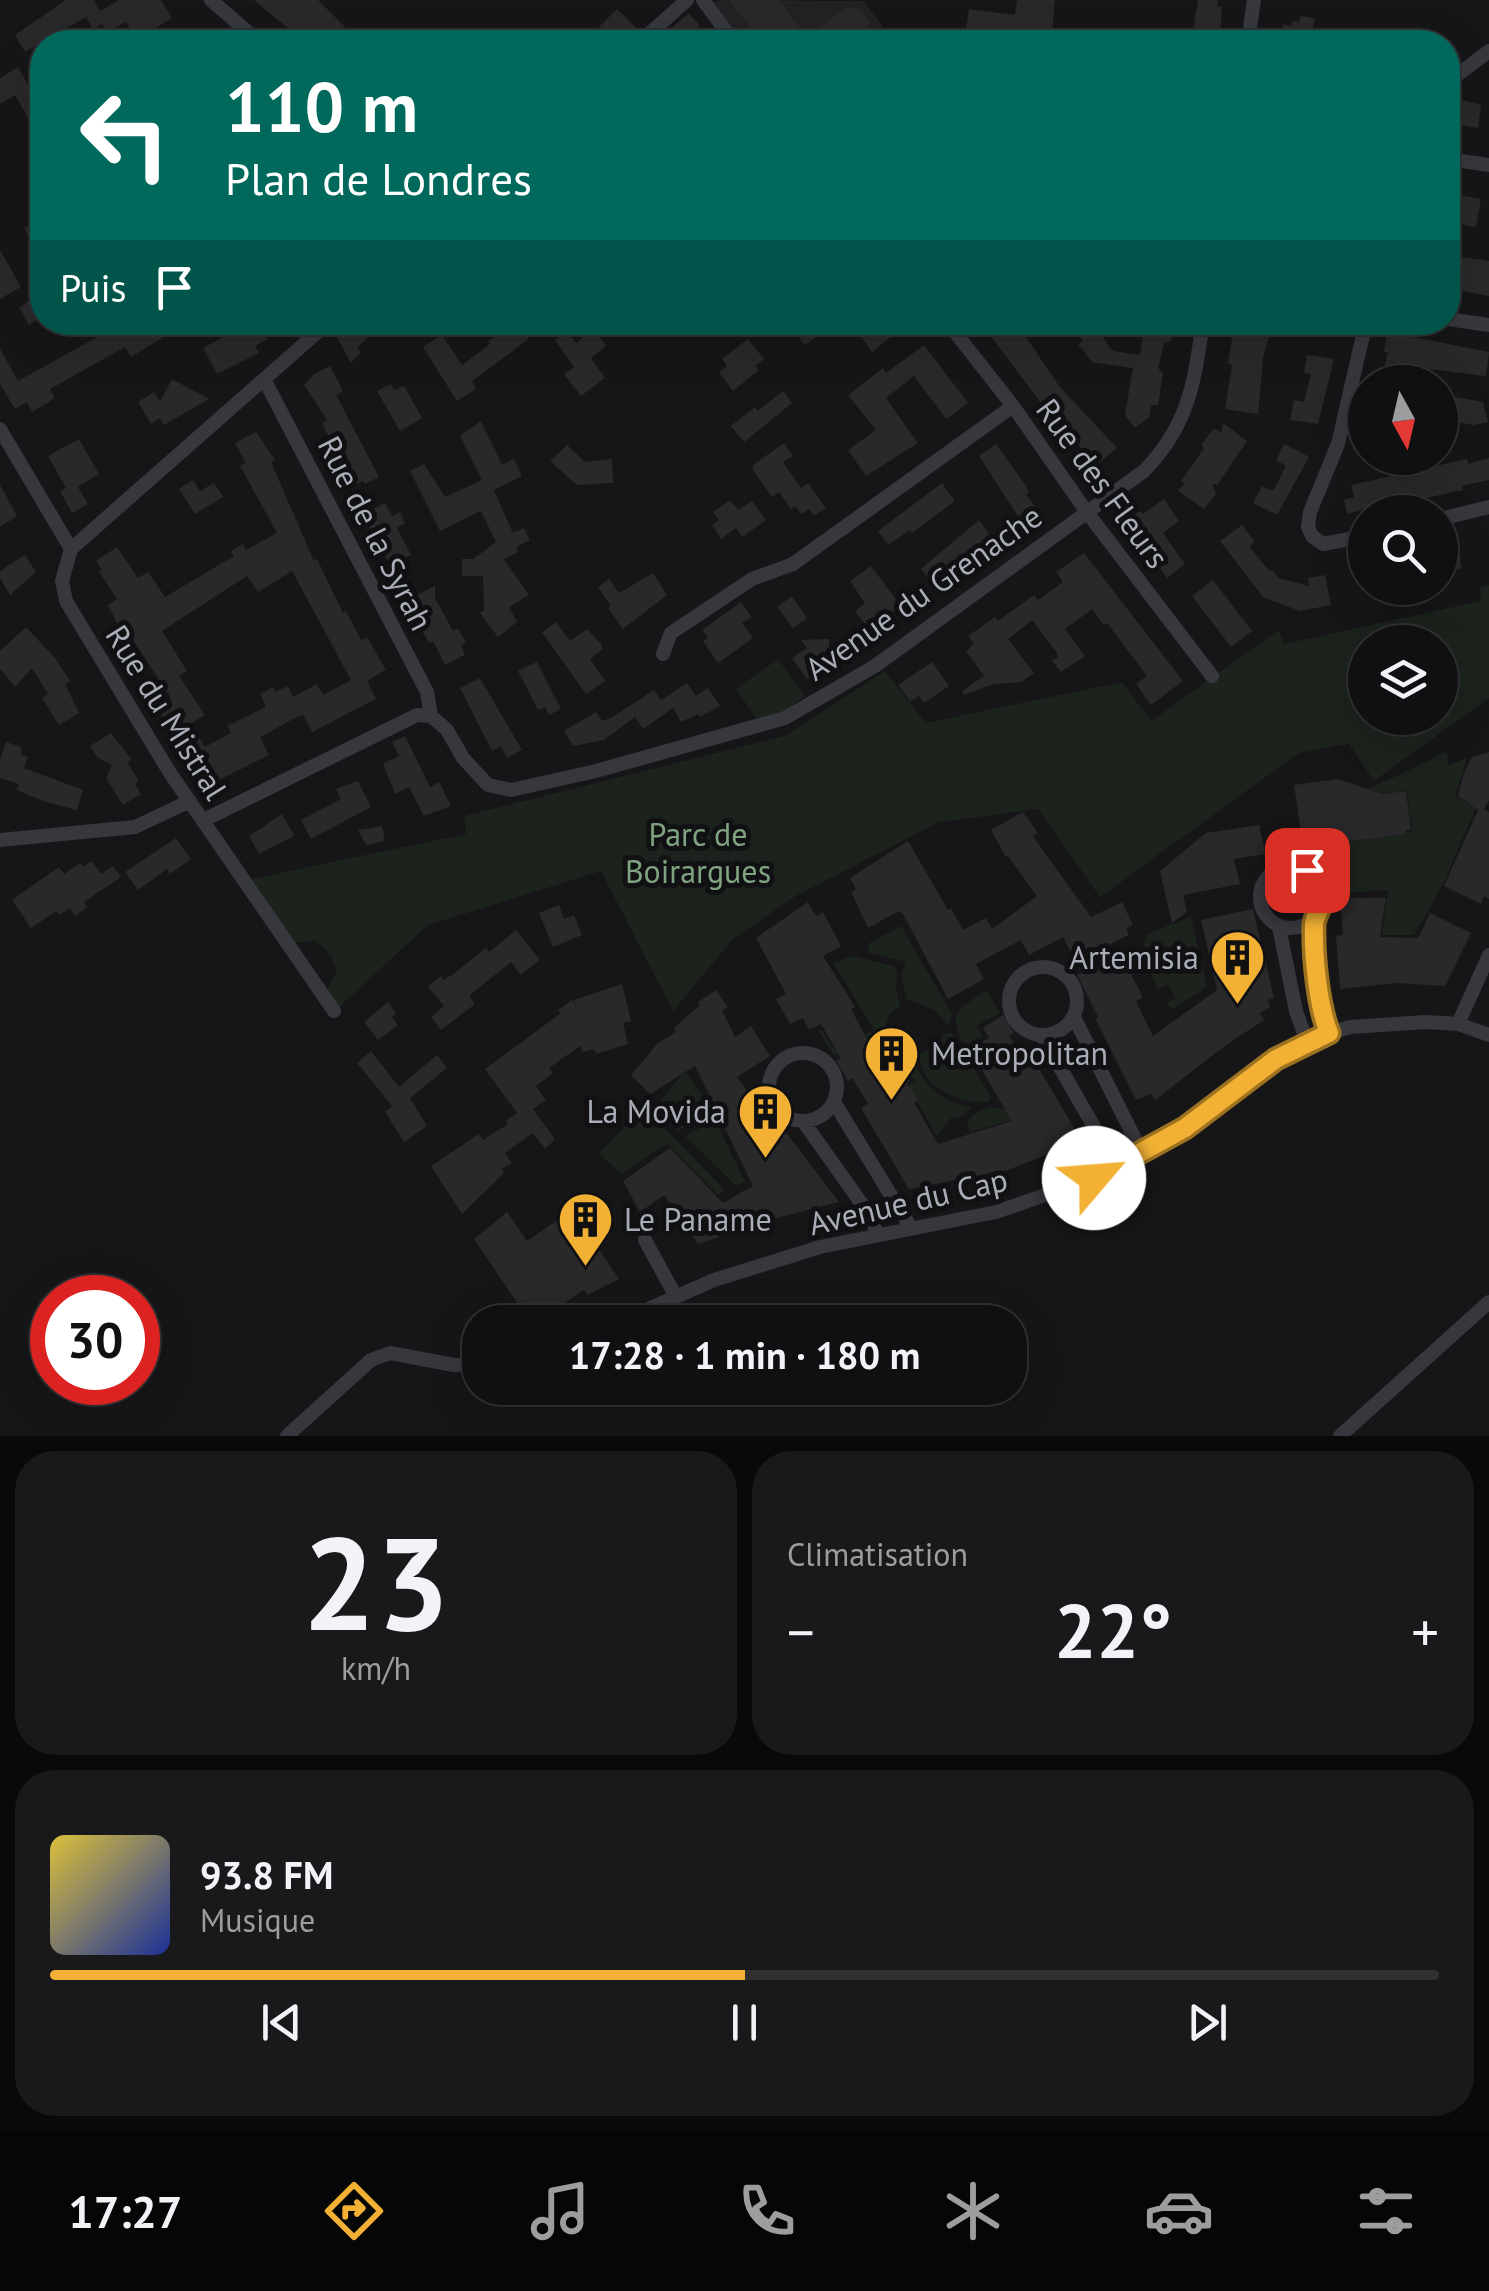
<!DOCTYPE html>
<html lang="fr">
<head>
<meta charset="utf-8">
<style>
  :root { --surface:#101012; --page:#19191b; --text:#f1f3f6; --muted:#9c9d9f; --line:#303032; --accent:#f2b134 }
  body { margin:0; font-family:"PT Sans",sans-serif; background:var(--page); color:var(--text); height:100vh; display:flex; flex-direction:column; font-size:38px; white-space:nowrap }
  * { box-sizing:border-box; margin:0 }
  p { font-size:32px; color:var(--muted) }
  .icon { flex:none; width:55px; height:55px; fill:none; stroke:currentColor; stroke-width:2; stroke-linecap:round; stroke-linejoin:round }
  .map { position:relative; height:1436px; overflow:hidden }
  .details { display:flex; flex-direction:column; gap:15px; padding:15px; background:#09090a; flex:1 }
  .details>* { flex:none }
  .banner { position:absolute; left:30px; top:30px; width:1430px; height:305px; border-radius:40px; box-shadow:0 10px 40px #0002,0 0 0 2px var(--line); background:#00695c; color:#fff; overflow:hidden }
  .needle { width:65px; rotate:172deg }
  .tools { position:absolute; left:1348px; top:365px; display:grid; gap:20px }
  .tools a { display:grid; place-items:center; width:110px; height:110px; border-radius:50%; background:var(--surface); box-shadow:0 10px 40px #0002,0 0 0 2px var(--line); font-size:50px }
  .speed { position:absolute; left:30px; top:1275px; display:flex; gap:20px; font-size:50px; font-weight:700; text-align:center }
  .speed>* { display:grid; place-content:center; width:130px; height:130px; border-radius:50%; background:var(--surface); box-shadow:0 10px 40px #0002,0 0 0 2px var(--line); line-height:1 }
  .speed .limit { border:15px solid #d22; background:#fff; color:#111 }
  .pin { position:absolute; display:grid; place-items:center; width:85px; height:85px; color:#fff; margin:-42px; border-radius:20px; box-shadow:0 5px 15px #0006 }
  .me { position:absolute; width:110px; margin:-55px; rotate:63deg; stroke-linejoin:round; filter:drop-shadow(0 0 8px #0008) }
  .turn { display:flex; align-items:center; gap:35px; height:210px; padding:0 30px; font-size:45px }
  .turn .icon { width:130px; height:130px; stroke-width:2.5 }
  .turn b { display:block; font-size:70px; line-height:85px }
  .then { display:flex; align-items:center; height:95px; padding:0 30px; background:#0003; gap:20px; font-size:38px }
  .big { font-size:75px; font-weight:600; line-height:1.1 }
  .details .tile { flex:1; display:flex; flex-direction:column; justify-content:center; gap:15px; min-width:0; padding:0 35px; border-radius:40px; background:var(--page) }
  .details .dial { align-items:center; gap:0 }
  .dial b { font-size:130px; line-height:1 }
  .song { display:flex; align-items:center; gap:30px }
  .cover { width:120px; height:120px; border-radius:15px; background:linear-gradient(135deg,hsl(50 70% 55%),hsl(230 70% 35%)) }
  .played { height:10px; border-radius:5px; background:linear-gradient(90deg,var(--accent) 50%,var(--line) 50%) }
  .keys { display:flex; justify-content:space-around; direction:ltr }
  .heat { display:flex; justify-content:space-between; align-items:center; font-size:55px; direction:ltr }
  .details .tiles { flex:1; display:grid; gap:15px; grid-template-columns:1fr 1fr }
  .tile:last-child { grid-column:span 2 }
  .trip { position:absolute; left:462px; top:1305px; width:565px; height:100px; border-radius:40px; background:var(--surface); box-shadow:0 10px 40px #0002,0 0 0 2px var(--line); font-weight:600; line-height:100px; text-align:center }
  .menu { display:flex; height:160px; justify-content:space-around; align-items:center; background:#060607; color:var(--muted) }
  .menu .icon { width:70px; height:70px }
  .menu .selected { color:var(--accent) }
  .menu b { font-size:45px; color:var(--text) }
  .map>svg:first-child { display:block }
</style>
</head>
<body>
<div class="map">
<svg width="1489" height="1436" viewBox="0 0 1489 1436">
  <rect width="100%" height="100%" fill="#161618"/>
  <path fill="#222225" d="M720,0L863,1L883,26L860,42H742L713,4Z"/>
  <path fill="#1c231d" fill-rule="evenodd" d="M1489,585V698L1374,781L1349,744L1299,753L1100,897L1038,809L939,822L794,897L733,939L673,1011L601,871L428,925L338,1008L327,991L337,971L331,955L314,940L295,943L252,879L466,834L464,816L785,736L885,671L926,723L1122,682L1151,721L1279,630L1284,644L1481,601L1480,587ZM1365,642H1440V718H1365Z
    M778,659L805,696L780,714L756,718L736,689Z
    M1446,752L1449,765L1467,758L1455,796L1476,808L1443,884L1414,935H1382L1388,890L1342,893L1340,873L1333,872L1325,845L1412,831L1407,790L1381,794L1369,789Z
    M1191,917L1207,987L1171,1010L1167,1003L1176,998L1167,984L1158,990L1142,951L1147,934Z
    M901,926L952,1014L948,1025L935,1010L906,999L901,974L906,962L869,953L868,944Z
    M854,956L893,966L897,971L896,989L900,1007L890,1013L885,1027L834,1056L818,1030L821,1029L833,1048L874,1030L833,963Z
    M987,990L1000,1013L976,1026L983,1036L964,1047C947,1010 959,1009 987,990Z
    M945,1033H951L956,1038L991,1098L988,1102C959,1103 918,1088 920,1053L936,1047Z
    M888,1034L913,1054C919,1085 943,1102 972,1107L963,1116L951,1118L937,1136L908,1085L915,1081L895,1049L888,1053L884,1048L874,1054L861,1050Z
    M685,1071L714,1113L678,1130L656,1106Z
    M643,1107L725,1190L718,1195L667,1143L622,1174L599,1154Z
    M996,1107L1008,1110L1016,1119L970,1132L967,1122C975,1112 983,1109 996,1107Z
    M715,1120L745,1181L736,1186L685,1136Z"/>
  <path fill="#29292c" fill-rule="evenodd" d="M66,0H94L100,11L119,0H161L172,18L137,40L126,22L106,32L102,24L93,29L86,17L25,52L15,35Z
    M254,0H318L360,42H317L302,30L296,35Z
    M729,0H779L807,37L846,8L857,7L871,23L846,42H761Z
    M1017,0H1055L1051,42H964L969,9L1015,15Z
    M1198,0H1218L1217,6L1222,7L1220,35H1217L1216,42H1191Z
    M617,9L638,30L630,42H584Z
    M689,13L700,26L680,42H655Z
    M1301,16L1315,18L1310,42H1280L1283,24L1291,26L1292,21L1299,22Z
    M18,67L34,95L42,90V142L15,95L0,104V78Z
    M1454,98L1481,105L1478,128L1448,123V103L1452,104Z
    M1448,193L1481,199L1476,227L1448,222Z
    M42,217V260L24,228Z
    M0,250L21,287L0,299Z
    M1449,255L1489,261V296L1452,289L1454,279L1448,278Z
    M42,294V317L29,325L19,307Z
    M93,322H152L162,338L131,357L125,347L50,389L55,398L32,412L27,402L15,409L0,384V349L18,381L101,335Z
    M220,322H259L267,339L255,346L259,353L217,374L203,348L227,335Z
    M355,322H367L375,331L357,348L361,352L351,363L334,332L338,328L344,333Z
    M787,322H813L821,333L805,345Z
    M879,322H909L872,352L862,338Z
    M980,322H1016L1059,386L1117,448L1094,467L1058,415L1053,419Z
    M1092,322L1113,351L1140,355L1145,322H1174L1171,341L1164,343L1158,368L1163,373L1158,405H1151L1149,417L1135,428L1125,415L1133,368L1092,362L1078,344L1083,341L1077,332Z
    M1230,322H1273L1263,358L1258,414L1225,409L1232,365L1228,364L1233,332L1229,331Z
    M518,324L529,339L472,381L476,389L457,401L423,347L442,335L462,365L490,344L488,341Z
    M593,329L606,346L591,358L605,378L581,396L564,374L574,367L555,340L567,331L576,343Z
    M1387,332L1489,352L1486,376L1412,367L1409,382H1381L1388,352H1384Z
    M748,339L764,359L755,366L759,370L733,391L719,372L727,366L722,359Z
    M924,345L968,403L946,419L914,376L886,398L918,443L866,476L848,450L876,430L848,395L883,368L886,373Z
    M1307,355L1334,359L1318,424L1290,420L1294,400L1304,402L1311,374L1304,373Z
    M330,366L343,391L336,395L379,477L365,484L363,481L353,486L348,475L343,477L330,450L334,448L322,423L327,420L304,385L314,374Z
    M172,379L209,399L164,425L160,418L151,424L138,402L154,392L160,402Z
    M391,384L394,390L404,386L422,418L400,431L377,391Z
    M783,391L792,403L744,442L731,426L755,407L758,411Z
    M1445,395L1483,402L1488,422L1474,425L1441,420Z
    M481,421L502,465L514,459L522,476L494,490L513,533L524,528L530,540L516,547L518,552L504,559L529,595L509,607L517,622L498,637L480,613L484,610L483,576H462V559H473L496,542L481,511L440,531L410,471L424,464L445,497L482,480L460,436Z
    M1223,423L1247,441L1217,485L1212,483L1216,494L1204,509L1177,490L1185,484L1181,481L1204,448L1201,445L1214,428L1221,433Z
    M256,432L275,460L271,462L314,561L317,559L343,613L346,611L361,640L367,637L386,670L367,681L376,699L312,732L303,714L295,718L260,737L269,755L209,785L174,728L171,730L157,708L171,698L131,637L120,644L112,632L119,627L108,605L117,599L99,572L102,570L96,561L117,547L138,578L148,572L165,597L234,556L231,551L243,544L246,550L277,533L240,466L246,463L235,443ZM292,571L351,680L323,695L317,684L293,697L288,686L275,692L273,687L260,694L266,707L227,726L231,733L205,747L190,724L205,715L179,676L187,671L162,631L247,576L258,592Z
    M79,439L99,474L78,487L88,504L72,513L60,491L66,488L48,456Z
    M784,443L793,456L783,462L801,488L808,483L826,508L814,516L809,509L801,514L795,506L791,509L779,492L772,497L753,470V465Z
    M996,444L1026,486L1029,492L1026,494L1039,512L1023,524L979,456Z
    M1284,444L1309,457L1277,515L1253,503L1262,486L1273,491L1286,466L1276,460Z
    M567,445L585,462L612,459L613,483L577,485L550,461Z
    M1489,458V480L1462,486L1463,490L1412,501L1411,496L1347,514L1344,500L1354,497L1351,485L1467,459L1468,464Z
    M193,480L200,491L214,483L223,497L195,514L179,489Z
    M942,483L955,501L912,533L910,530L888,545L878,531Z
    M0,485L17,516L0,527Z
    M1164,499L1179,521L1163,533L1185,564L1167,578L1125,521L1140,511L1143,514Z
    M730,500L738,510L752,501L766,520L742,537L736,528L721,539L712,525L719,520L713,512Z
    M385,503L392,516L400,512L405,523L397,528L411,555L390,565L365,519V513Z
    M979,520L994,540L988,544L990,547L935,587L921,569Z
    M1242,525L1255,542L1249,546L1270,572L1272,570L1278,578L1309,586L1308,578L1325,575L1331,605L1300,611L1263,597L1220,541Z
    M1457,543L1462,568L1440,573V546Z
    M1084,553L1183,681L1151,705L1136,684L1147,676L1107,623L1104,625L1092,609L1065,629L1085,656L1061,672L1052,661L1058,657L1057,653L1032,620L1008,639L1034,673L1021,682L994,684L964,695L962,691L984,676L966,651L974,644L968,636L995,617L998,621L1034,595L1038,600L1063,582L1056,572Z
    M25,555L36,572L10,595L0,578V571Z
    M871,566L901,606L867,627L855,611L865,603L850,581Z
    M653,573L667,595L623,629L608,608L611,606L598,587L609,579L619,593Z
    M1213,580L1252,631L1231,647L1192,596Z
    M435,586V598L453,631L458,628L466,643L461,646L465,655L445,665L433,641L429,643L407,600Z
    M792,596L807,618L793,628L777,607Z
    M741,602L752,617L742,623L753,638L718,663L703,641L708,637L702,630Z
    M556,622L570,641L587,629L601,644L603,649L590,659L605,681L586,694L542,632Z
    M26,627L55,658L70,681L65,684L79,713L59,725L42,698L48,694L32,668L15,687L0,669V651Z
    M829,639L830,661H824V667L807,679L792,658L807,648L801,640Z
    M537,662L561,709L549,715L545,707L538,710L518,671Z
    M932,662L949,686L924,703L919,696L910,701L898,685Z
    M480,678L522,750L507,758L501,746L492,751L460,688Z
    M687,683L696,696L708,688L720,706L700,717L698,714L681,722L673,708L643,729L635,717L604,740L579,745L573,746L564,731L596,712L602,721L611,718L654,690L661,700L657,703Z
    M111,733L132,760L127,762L139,781L135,784L141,794L123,805L106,778L112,765L97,757L90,746Z
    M405,736L430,787L439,782L451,806L424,816L409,787L395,794L383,764L399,756L392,742Z
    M6,742L21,747V755L28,757L24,768L83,790L77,810L43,801L17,790L19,784L0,778V760Z
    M1489,752V800L1484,809L1489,812V899L1484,896L1481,904L1444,886L1478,810L1458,796L1463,775L1472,757Z
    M1338,779L1382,794L1406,791L1411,830H1406V834L1303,847L1294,785Z
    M358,781L371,807L311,839L301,820L341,799L336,789Z
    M1023,812L1038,833L1033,836L1091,917L1122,902L1133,925L1126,928L1129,935L1098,950L1111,974L1127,966L1143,998L1136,1001L1153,1036L1217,990L1201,920L1253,909L1274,998L1268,1000L1270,1007L1260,1013L1264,1020L1226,1045L1155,1100L1151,1094L1136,1100L1095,1018L1098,1017L1077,975L1081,973L1063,937L1029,955L1021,940L976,964L984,979L948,999L903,914L899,911L868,928L851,892L856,889L850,878L908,841L948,910L951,908L963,930L986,918L992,929L1037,896L1008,856L1006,857L991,830Z
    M282,814L294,836L259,854L249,836Z
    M1259,825L1266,854L1234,859L1240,884L1183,895L1187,912L1172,923L1160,871L1206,833Z
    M382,826L385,841L366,845L358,830Z
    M176,838L191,859L170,874L167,869L138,890L125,872Z
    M92,861L101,874L113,866L121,877L84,902L87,907L75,916L70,908L59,915L56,911L31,928L12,900L59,867L64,874L80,863L83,867Z
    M1355,898H1386L1380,937L1418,938L1430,913L1471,933L1445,986L1396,983L1340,989L1336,936L1343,935L1340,899Z
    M808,902L816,916L823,912L841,946L823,956L855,1007L851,1009L877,1058L894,1053L910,1081L907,1083L918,1101L914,1103L938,1144L1012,1121L970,1050L989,1038L983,1028L1003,1015L1014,1033L1009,1035L1023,1058L1030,1054L1082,1141L1008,1170L909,1189L861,1108L868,1104L852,1078L848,1081L836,1060L841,1059L821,1024L809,1030L803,1018L790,1024L776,999L786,994L756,938Z
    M559,905L564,919L574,915L582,935L553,947L539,913Z
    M516,930L540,960L521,975L511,962L469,996L475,1004L441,1030L431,1017L444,1006L428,987L441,976L443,980L452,975L486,948L489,952Z
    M622,984L631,1021L623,1023L628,1044L596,1054L594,1049L583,1052L580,1046L549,1068L553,1073L536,1086L546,1100L533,1109L555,1139L545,1149L533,1133L505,1153L512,1163L502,1169L504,1173L462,1214L431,1166L479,1134L483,1140L508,1124L506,1121L517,1113L485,1069L561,1013L558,1010L572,1000L577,1006L574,1000Z
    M716,990L728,1007L722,1010L735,1037L751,1026L770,1056L737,1077L757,1104L762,1101L839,1202L769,1220L698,1244L664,1195L640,1212L623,1181L670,1148L723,1203L753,1186L695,1066L650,1094L631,1075L658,1043L676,1032L674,1028L700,1005L698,1002Z
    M388,1002L396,1013L392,1017L398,1025L378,1040L364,1022Z
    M371,1051L399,1087L437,1055L447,1068L410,1098L427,1126L404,1142L385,1112L392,1106L357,1063Z
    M572,1210L619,1279L587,1295L584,1290L537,1322H530L474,1239L507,1212L527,1241Z"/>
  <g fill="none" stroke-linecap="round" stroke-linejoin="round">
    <path stroke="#37383d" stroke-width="14" d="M211,0L259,42
      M703,0L734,42
      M640,42L687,0
      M1248,42L1254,0
      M1448,82L1489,51
      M1448,159L1489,165
      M1448,319L1489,325
      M947,322L1013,406L1086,511L1212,676
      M264,379L427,692L431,716
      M0,429L71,549L62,581L66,601L170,773L334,1011
      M1440,519L1489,507
      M1365,536L1323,544L1312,536L1308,527L1310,512L1338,444L1366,322
      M71,549L329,322
      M663,654L671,633L752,579L793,564L1013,406
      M204,820L417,715L431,716L447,730L463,758L488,785L511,790L596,771L785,718L875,666L1144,471C1189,425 1194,383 1203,322
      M0,840L135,827L190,801
      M1260 897a31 31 0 1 1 62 0a31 31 0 1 1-62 0Z
      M1313,920L1322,1015L1329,1033
      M1279,927L1296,1011L1307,1042
      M1009 1001a34 34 0 1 1 68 0a34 34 0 1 1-68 0Z
      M1074,1017L1142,1153
      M1458,1024L1489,955
      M1042,1036L1117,1167
      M769 1087a34 34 0 1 1 68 0a34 34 0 1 1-68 0Z
      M834,1102L911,1228
      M803,1121L869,1214L877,1233
      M645,1240L675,1295
      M619,1322L714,1280L820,1247L996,1212L1094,1178L1185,1129L1275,1059L1317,1037L1350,1027L1426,1022L1458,1024L1489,1035
      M287,1436L371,1360L390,1353L454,1365L480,1364
      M1340,1436L1489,1302"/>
  </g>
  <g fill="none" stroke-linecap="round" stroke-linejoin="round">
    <defs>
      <path id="route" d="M1094,1178L1185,1128L1276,1059L1329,1033C1318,1006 1313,955 1314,925C1314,915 1323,908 1322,896C1321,885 1316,877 1307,870"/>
    </defs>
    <use href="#route" stroke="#9d7322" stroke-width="25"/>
    <use href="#route" stroke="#f2b134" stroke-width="18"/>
  </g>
  <defs>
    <symbol id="building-pin" viewBox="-11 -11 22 30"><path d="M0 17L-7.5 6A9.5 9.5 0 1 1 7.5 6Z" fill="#f2b134" stroke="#111113"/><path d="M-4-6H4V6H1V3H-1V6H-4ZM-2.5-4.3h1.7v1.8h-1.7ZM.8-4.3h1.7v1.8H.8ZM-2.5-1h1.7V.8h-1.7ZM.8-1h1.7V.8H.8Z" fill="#111"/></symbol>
  </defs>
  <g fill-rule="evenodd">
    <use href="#building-pin" x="1206" y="926" width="63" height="86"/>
    <use href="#building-pin" x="860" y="1022" width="63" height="86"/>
    <use href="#building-pin" x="734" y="1080" width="63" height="86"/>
    <use href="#building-pin" x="554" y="1188" width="63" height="86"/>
  </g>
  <g text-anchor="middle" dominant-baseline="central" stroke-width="10" stroke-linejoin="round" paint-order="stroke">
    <g font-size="32" fill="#a8adb8" stroke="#111113">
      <text transform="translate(1103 483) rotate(54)">Rue des Fleurs</text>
      <text transform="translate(376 533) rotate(63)">Rue de la Syrah</text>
      <text transform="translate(923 592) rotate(-35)">Avenue du Grenache</text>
      <text transform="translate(167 712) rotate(58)">Rue du Mistral</text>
      <text transform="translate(908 1201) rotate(-13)">Avenue du Cap</text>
    </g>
    <g font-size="32" fill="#7fa381" stroke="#111113">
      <text x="698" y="834">Parc de<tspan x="698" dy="37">Boirargues</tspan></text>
    </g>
    <g font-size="32" fill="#a8adb8" stroke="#111113" text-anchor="end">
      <text x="1199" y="957">Artemisia</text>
      <text x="931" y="1053" text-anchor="start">Metropolitan</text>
      <text x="726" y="1111">La Movida</text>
      <text x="624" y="1219" text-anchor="start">Le Paname</text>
    </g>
  </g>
</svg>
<div class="tools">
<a><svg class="needle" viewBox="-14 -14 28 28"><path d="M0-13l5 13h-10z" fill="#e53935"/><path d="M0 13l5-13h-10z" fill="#9c9d9f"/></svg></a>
<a><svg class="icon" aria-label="search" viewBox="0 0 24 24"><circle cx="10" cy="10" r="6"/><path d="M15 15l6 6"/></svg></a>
<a><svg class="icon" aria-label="layers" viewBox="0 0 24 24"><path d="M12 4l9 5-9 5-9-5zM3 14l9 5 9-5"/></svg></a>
</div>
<div class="speed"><div class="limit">30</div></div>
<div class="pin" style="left:1307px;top:870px;background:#d93025"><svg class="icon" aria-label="arrive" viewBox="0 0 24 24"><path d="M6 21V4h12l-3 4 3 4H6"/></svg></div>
<svg class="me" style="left:1094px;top:1178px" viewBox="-20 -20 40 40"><circle r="19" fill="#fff"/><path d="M0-13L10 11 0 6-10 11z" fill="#f2b134"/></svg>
<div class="trip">17:28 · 1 min · 180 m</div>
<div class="banner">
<div class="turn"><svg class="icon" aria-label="left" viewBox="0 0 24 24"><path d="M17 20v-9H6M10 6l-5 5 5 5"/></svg><div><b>110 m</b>Plan de Londres</div></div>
<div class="then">Puis<svg class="icon" aria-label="arrive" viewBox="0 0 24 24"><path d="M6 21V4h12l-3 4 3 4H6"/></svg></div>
</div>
</div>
<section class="details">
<div class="tiles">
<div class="tile dial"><b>23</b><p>km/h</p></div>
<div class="tile"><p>Climatisation</p>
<div class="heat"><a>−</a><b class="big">22°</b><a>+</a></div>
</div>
<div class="tile">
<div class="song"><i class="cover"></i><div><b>93.8 FM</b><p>Musique</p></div></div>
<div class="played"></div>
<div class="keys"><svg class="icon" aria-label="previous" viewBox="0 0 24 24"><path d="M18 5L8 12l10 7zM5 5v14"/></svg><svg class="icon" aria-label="pause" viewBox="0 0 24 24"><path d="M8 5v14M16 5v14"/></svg><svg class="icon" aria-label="next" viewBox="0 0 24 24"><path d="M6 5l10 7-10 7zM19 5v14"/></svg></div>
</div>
</div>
</section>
<nav class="menu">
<b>17:27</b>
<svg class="icon selected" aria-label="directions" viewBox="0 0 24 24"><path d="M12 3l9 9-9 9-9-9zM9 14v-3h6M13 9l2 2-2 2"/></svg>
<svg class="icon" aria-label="music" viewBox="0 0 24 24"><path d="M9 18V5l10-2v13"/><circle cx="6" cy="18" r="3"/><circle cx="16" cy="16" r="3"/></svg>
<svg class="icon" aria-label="phone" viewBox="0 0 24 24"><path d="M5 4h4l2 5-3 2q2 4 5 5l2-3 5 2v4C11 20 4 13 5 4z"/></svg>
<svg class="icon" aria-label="climate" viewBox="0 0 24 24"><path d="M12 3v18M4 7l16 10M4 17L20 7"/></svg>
<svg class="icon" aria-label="car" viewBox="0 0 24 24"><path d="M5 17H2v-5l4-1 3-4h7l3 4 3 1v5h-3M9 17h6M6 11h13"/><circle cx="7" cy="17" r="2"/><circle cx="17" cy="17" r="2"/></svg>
<svg class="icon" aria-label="filters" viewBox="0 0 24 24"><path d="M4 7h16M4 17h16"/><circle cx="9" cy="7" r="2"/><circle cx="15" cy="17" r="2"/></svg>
</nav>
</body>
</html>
